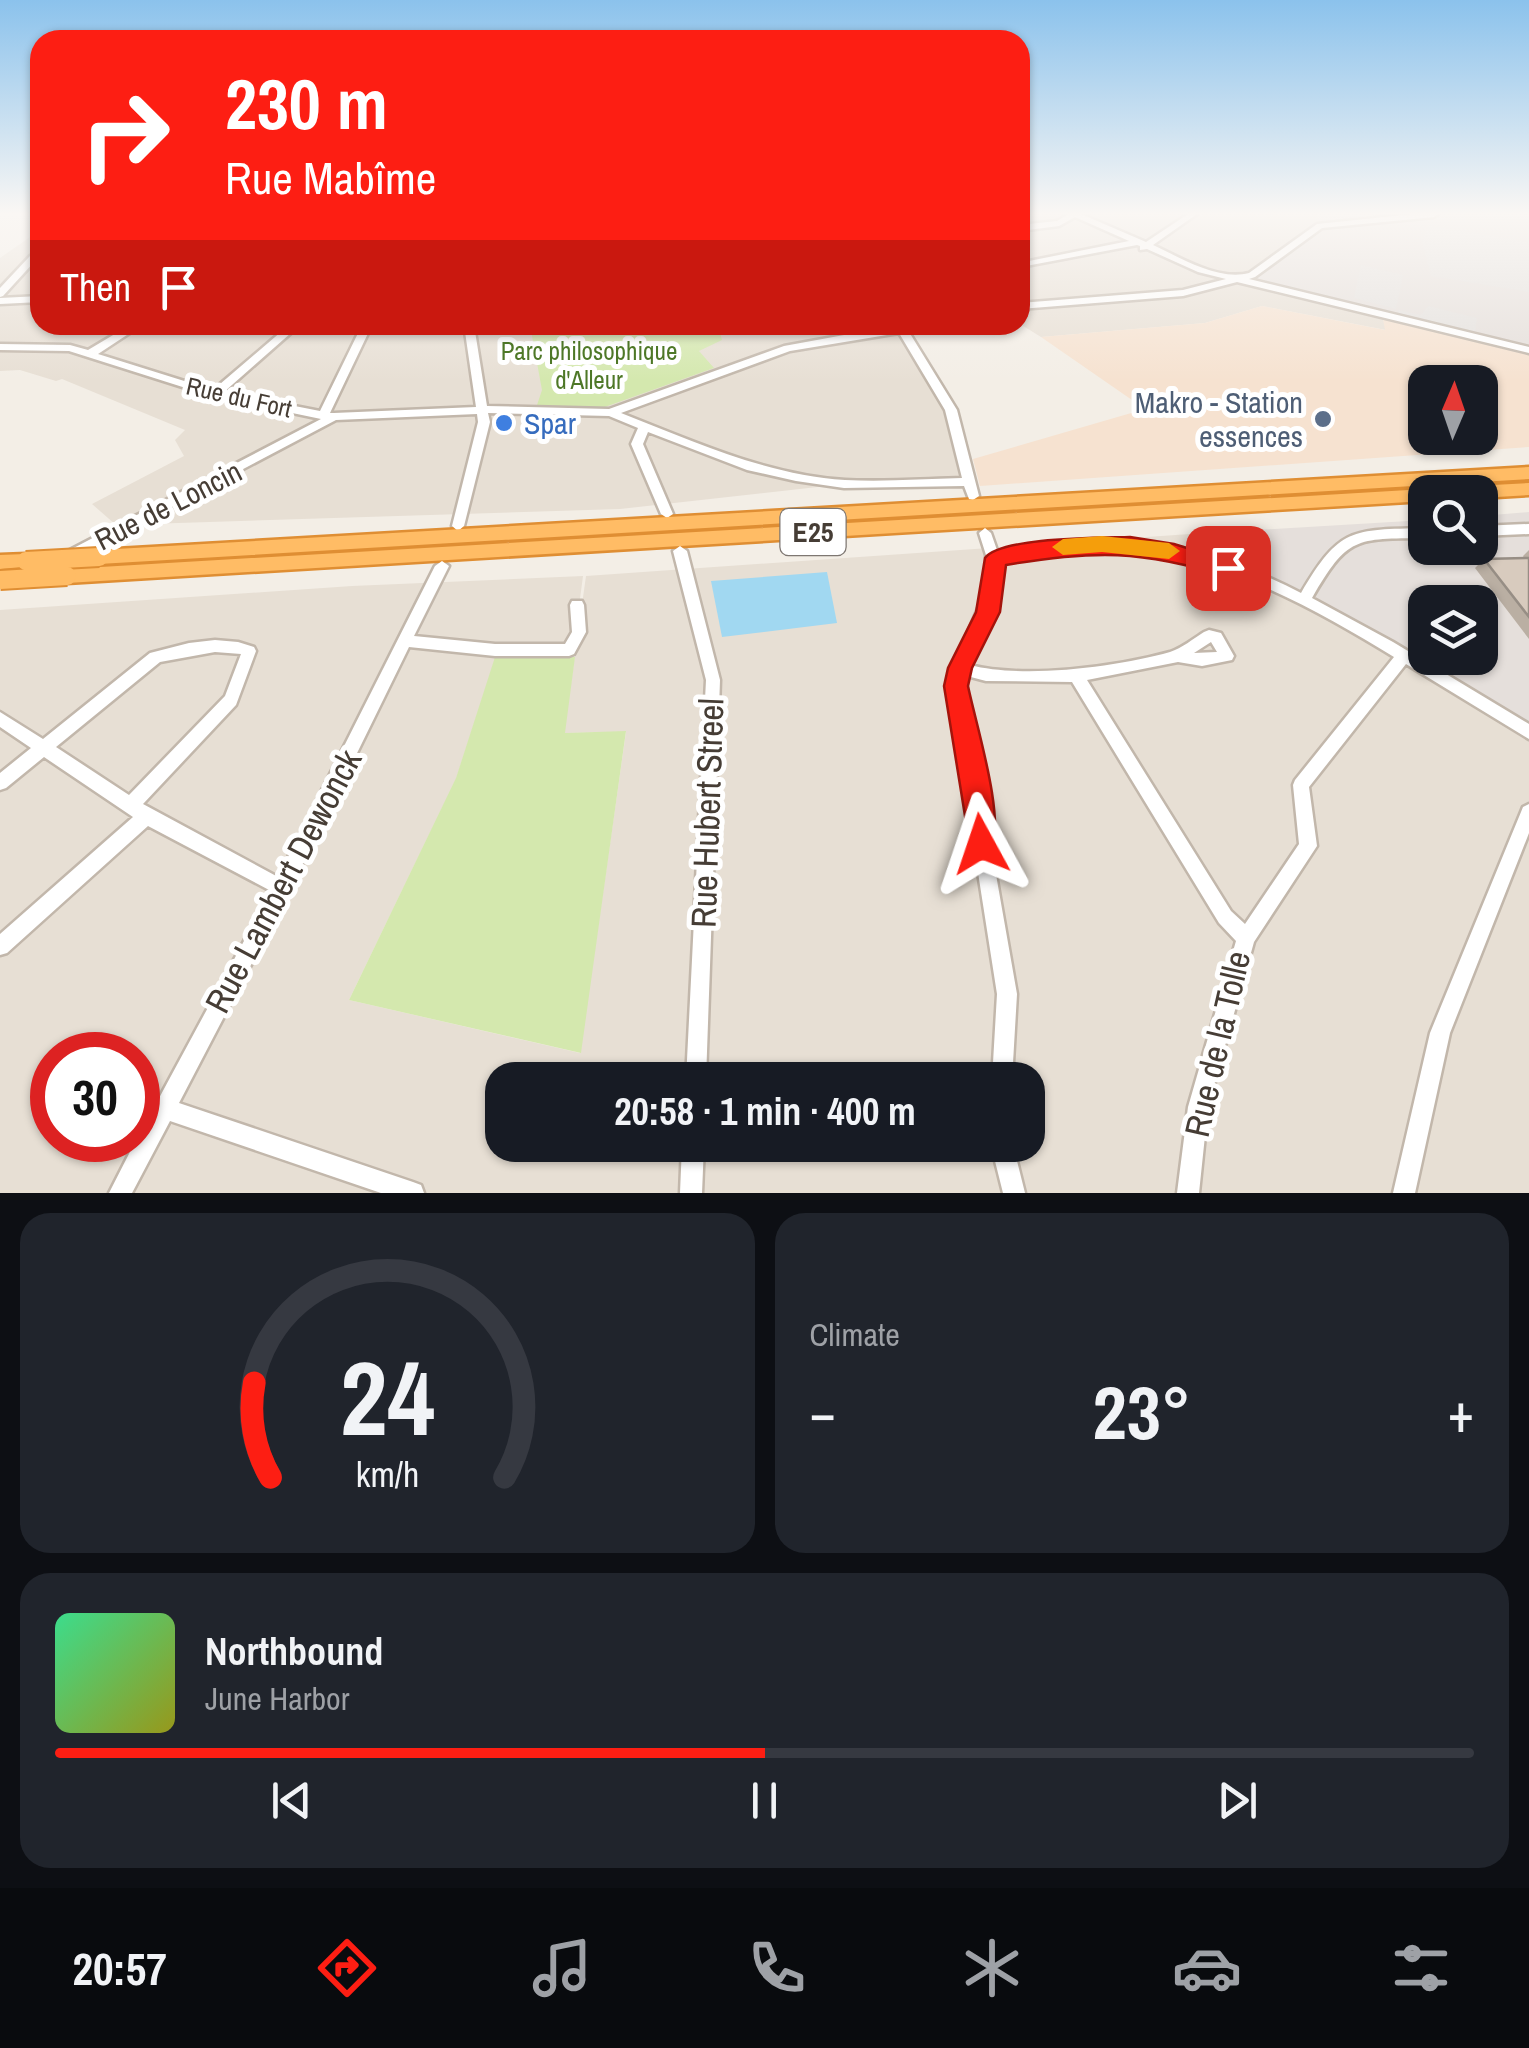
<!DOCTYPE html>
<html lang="en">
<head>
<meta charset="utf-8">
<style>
  :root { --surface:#171b24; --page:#20242c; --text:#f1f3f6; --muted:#9ea1a6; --line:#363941; --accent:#fd1e13 }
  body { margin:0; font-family:"Archivo Narrow",sans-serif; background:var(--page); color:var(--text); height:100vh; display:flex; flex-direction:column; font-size:38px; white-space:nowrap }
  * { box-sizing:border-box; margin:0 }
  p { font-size:32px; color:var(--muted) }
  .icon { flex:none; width:55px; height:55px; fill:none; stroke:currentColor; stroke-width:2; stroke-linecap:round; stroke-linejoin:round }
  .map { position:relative; height:1193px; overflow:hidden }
  .panel { display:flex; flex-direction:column; gap:20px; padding:20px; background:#0d0f14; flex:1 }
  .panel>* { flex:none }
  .hud { position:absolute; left:30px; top:30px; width:1000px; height:305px; border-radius:30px; box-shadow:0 2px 8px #0004; background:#fd1e13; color:#fff; overflow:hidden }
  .needle { width:65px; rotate:2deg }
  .buttons { position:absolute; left:1408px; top:365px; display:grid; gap:20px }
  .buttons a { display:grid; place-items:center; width:90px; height:90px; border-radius:20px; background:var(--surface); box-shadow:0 2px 8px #0004; font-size:50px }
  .speed { position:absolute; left:30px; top:1032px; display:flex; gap:20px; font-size:50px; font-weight:700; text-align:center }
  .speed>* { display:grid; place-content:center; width:130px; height:130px; border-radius:50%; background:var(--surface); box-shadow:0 2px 8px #0004; line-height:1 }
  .speed .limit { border:15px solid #d22; background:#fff; color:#111 }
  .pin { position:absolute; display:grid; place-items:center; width:85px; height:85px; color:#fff; margin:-42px; border-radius:20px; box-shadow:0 5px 15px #0006 }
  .me { position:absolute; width:110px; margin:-55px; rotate:355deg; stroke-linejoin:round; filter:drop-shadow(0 0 8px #0008) }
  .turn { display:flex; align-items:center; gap:35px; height:210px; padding:0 30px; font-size:45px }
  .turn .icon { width:130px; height:130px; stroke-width:2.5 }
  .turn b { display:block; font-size:70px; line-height:85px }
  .then { display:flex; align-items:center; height:95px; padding:0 30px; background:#0003; gap:20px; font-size:38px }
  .big { font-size:75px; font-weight:700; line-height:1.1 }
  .panel .tile { flex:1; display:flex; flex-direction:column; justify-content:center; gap:15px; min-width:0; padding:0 35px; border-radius:30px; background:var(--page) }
  .panel .dial { align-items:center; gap:0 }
  .dial svg { height:260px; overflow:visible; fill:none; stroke:var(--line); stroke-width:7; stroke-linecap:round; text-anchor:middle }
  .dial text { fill:var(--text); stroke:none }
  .song { display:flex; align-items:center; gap:30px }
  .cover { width:120px; height:120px; border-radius:15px; background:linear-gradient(135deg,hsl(150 70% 55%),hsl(60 70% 35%)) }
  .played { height:10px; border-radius:5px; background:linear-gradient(90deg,var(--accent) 50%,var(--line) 50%) }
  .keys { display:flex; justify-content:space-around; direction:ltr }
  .heat { display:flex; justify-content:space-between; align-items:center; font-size:55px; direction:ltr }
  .panel .tiles { flex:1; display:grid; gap:20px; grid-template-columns:1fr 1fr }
  .tile:last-child { grid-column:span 2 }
  .trip { position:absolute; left:485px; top:1062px; width:560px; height:100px; border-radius:30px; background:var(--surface); box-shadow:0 2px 8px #0004; font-weight:700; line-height:100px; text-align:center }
  .dock { display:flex; height:160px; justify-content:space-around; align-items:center; background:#090b0e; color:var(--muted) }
  .dock .icon { width:70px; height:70px }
  .dock .selected { color:var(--accent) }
  .dock b { font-size:45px; color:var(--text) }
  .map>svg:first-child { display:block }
</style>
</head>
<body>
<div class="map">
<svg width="1529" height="1193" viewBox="0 0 1529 1193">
  <rect width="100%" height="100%" fill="#f3eee6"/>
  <path fill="#e7dfd4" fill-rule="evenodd" d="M1020,214H1317L1320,226L1382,315L1386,330L1262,306L1205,323L1041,337L1020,324Z
    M40,230V325H925L905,329L951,410L968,482L844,484L620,509L116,525L92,504L184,456L175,440L185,430L62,379L56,381L20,370L0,371V258Z
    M1190,534L1529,732V1193H0V610L352,586L583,576L573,652L497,653L456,779L349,1000L580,1053L626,732L564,733L586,576ZM52,1055H138V1140H52ZM502,1080H1028V1145H502Z"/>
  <path fill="#f6e2d0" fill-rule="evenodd" d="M1262,306L1385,330L1383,319L1529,355V447L980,486L973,459L1145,409L1041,337L1205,323ZM1425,382H1480V438H1425Z"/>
  <path fill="#e5dfdb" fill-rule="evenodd" d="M1320,214H1529V348L1246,280L1314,234Z
    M1529,512V724L1190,534L1425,520V548H1480V516ZM1425,602H1480V658H1425Z"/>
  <path fill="#d4e8ae" d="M530,325H718L722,340L699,351L714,368L602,408L537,405L542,390Z
    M495,657H575L565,733L626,731L581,1053L349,1000L456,778Z"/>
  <path fill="#e4e1de" d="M1428,226L1529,242V292L1431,276L1422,242Z
    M1361,265L1403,275L1396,309L1354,298Z
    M1428,306L1477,318L1475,335L1399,316L1398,310L1421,315Z"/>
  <path fill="#a1d8f1" d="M827,572L837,623L722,637L711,581Z"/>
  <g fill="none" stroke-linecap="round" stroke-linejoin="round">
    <defs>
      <path id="minor" d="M1069,214H1081L1146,242L1188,214H1197L1153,245C1181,258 1218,281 1249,273L1317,224L1414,214H1438L1434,217L1322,228L1255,277L1249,279L1529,347V353L1237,282L1183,296L1020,309V303L1183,290L1226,279L1198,272L1147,249L1140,250V246L1137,245L1026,266V262L1029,261L1129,241L1075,217L1059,226L1020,231V225L1057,221Z
        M40,255V261H35L3,296L0,297V288L30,256Z
        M40,296V302L0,304V298Z
        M130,325H142L98,354L213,390L289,325H300L224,392L320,411L362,325H372L330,413H334L476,407L464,325H474L487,406L609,409L784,346L899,325H932L909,332L957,410L979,496L973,500L969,499L964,486L844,488L796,481L747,470L648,432L643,444L673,514L667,518L661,514L631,444L638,428L609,416L488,413L490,422L464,526L458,531L452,526L478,422L477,414L336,420L69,561L62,556L64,553L321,419L211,396L69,351L0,350V344L70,345L88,350ZM899,333L945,410L962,478C923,479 884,482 845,480C766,475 693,441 621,413L790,351Z
        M1529,524V534L1480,536V526Z
        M985,528L991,533L998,553C1037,547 1075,540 1114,540C1178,540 1245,564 1301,593C1340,527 1351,530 1425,528V538C1355,539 1348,536 1312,598L1393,642L1529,724V739L1406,664L1309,787L1317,846L1254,942L1208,1107L1199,1193H1177L1188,1107L1236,941L1219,923L1072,682L986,681L967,676L963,687L1017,994L1012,1080H992L997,994L949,687L953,668L984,594L987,575L986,555L979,533ZM1098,550C1205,547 1305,603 1394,657L1295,780L1293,785L1299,844L1245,924L1231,911L1087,680L1178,662L1202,666L1232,660L1234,656L1221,633L1209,630L1204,632C1193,639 1182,648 1170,652C1117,667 1023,679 970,665C983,631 1003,599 1000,562ZM1211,642L1217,652L1194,653Z
        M680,546L687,551L720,680L706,1080H686L706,680L673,551Z
        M442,561L449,566L414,636L495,644H565L572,632L570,605L572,601H582L584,605L586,632L574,654L569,656H495L409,647L288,894L179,1103L413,1182L421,1185L424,1193H381L170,1121L132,1193H109L156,1101L158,1100L271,891L148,826L7,953L0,955V934L133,817L44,757L6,788L0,790V773L31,748L0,727V712L43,739L150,653L189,643L215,640L238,642L254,647L256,651L236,705L143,804L278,877L435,566ZM215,652L241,654L225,696L129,795L56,747L160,662Z
        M1529,804V833L1450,1033L1415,1193H1393L1430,1033L1521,812L1523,807Z
        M682,1145H704L702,1193H680Z
        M991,1145H1013L1025,1193H1003Z"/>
      <path id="highway" d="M1529,467V479L99,564L89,557L99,550Z
        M1529,483V495L1480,498V492H1465L1474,486Z
        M1425,489L1432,492H1425V501L67,583L57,576L67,569Z
        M26,554L36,561L33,566L0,569V555Z"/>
    </defs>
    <use href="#minor" stroke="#c2b7ab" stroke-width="5"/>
    <use href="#highway" stroke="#df8e33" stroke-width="5"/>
    <use href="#minor" fill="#fff" fill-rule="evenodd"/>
    <use href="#highway" fill="#ffbc65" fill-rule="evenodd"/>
    <defs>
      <path id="highway-bridge" d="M26,561L99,557
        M0,580L67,576"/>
    </defs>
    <use href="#highway-bridge" stroke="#df8e33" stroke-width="22" stroke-linecap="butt"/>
    <use href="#highway-bridge" stroke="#ffbc65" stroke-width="18"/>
  </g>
  <path fill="#baafa3" d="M1529,550V639L1475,568L1484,559L1524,558L1523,556Z"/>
  <path fill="#d8cbbe" stroke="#978e85" stroke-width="2.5" d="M1529,558V617L1484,559Z"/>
  <linearGradient id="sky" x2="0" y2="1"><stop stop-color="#8bc2ec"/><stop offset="0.56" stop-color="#faf7f4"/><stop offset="1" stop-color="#faf7f4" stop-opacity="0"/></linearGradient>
  <rect width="1529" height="381" fill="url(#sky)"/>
  <path fill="#fd1e13" stroke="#a4140c" stroke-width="2.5" d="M1130,537L1174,544L1236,563L1240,568L1228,577C1142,550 1094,550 1006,565L1000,612L972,668L968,686C976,725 1006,819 991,853L981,857L971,853L944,686L948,668L976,612L985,558C1000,537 1102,538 1130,537Z"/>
  <path fill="#f59e0b" d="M1102,536L1169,543L1180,551L1169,559L1102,552L1063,555L1052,547L1063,539Z"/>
  <circle fill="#5c6f8a" stroke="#fff" stroke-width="4" cx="1323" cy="419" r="10"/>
  <circle fill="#3f7fe0" stroke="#fff" stroke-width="4" cx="504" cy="423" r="10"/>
  <g text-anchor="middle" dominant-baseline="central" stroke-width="10" stroke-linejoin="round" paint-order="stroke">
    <g font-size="25" fill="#4e7827" stroke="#fff">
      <text x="589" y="351">Parc philosophique<tspan x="589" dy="29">d'Alleur</tspan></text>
    </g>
    <g font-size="25" fill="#463d35" stroke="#fff">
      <text transform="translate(239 397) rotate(13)">Rue du Fort</text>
    </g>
    <rect fill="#fff" stroke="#7e7772" stroke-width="2.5" x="780.5" y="509" width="65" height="46" rx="8"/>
    <g font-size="28" font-weight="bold" fill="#463d35">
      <text x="813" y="532">E25</text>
    </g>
    <g font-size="30" fill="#4e5e75" stroke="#fff" text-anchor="end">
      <text x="1303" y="402">Makro - Station<tspan x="1303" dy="34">essences</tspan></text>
    </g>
    <g font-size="30" fill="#366cbe" stroke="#fff" text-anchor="start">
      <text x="524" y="423">Spar</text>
    </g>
    <g font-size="30" fill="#463d35" stroke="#fff">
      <text transform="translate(168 505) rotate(-27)">Rue de Loncin</text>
    </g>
    <g font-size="35" fill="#463d35" stroke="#fff">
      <text transform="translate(707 813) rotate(-88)">Rue Hubert Streel</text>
      <text transform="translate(283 881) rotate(-62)">Rue Lambert Dewonck</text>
      <text transform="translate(1217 1044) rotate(-77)">Rue de la Tolle</text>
    </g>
  </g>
</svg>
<div class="buttons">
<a><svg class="needle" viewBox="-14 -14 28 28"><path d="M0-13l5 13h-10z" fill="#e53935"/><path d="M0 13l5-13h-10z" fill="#9ea1a6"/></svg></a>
<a><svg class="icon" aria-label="search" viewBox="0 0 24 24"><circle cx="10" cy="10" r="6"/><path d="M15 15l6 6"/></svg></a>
<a><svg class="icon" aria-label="layers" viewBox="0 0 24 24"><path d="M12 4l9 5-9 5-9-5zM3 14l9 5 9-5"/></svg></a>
</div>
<div class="speed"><div class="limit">30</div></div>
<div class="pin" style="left:1228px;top:568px;background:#d93025"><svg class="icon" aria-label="arrive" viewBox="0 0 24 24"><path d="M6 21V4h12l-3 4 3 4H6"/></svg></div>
<svg class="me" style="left:981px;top:844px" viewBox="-20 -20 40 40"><path d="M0-17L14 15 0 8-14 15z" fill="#fd1e13" stroke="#fff" stroke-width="4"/></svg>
<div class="trip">20:58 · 1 min · 400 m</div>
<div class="hud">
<div class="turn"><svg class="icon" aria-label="right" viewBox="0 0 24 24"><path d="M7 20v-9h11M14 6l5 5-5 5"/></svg><div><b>230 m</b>Rue Mabîme</div></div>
<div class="then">Then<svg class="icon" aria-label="arrive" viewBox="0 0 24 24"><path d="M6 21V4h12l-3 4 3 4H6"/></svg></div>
</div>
</div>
<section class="panel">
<div class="tiles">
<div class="tile dial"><svg viewBox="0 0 100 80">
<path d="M14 69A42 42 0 1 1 86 69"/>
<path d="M14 69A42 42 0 0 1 9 40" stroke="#fd1e13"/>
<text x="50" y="56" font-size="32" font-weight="700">24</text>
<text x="50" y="72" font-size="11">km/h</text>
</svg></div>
<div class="tile"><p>Climate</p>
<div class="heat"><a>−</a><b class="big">23°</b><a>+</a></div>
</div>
<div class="tile">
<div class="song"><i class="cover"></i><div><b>Northbound</b><p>June Harbor</p></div></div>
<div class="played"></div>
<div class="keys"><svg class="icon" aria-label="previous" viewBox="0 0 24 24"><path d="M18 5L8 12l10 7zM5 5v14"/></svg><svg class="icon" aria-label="pause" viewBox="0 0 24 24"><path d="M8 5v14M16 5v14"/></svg><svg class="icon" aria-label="next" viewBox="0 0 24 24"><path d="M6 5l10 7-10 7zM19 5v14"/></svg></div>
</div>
</div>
</section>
<nav class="dock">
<b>20:57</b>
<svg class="icon selected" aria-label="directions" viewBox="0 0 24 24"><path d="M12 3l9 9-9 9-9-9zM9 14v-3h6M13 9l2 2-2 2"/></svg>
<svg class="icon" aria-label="music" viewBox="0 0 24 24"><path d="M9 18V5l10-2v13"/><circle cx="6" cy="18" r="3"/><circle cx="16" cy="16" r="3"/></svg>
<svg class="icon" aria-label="phone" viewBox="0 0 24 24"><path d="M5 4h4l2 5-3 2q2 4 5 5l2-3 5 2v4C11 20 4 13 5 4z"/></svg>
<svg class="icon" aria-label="climate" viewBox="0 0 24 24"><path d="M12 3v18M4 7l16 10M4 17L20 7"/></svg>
<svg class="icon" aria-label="car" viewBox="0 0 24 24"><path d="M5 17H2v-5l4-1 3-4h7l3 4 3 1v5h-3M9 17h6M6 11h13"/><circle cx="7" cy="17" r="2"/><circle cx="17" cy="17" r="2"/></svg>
<svg class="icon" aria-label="filters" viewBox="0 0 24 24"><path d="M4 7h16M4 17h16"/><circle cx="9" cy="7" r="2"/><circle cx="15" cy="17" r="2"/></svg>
</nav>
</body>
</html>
